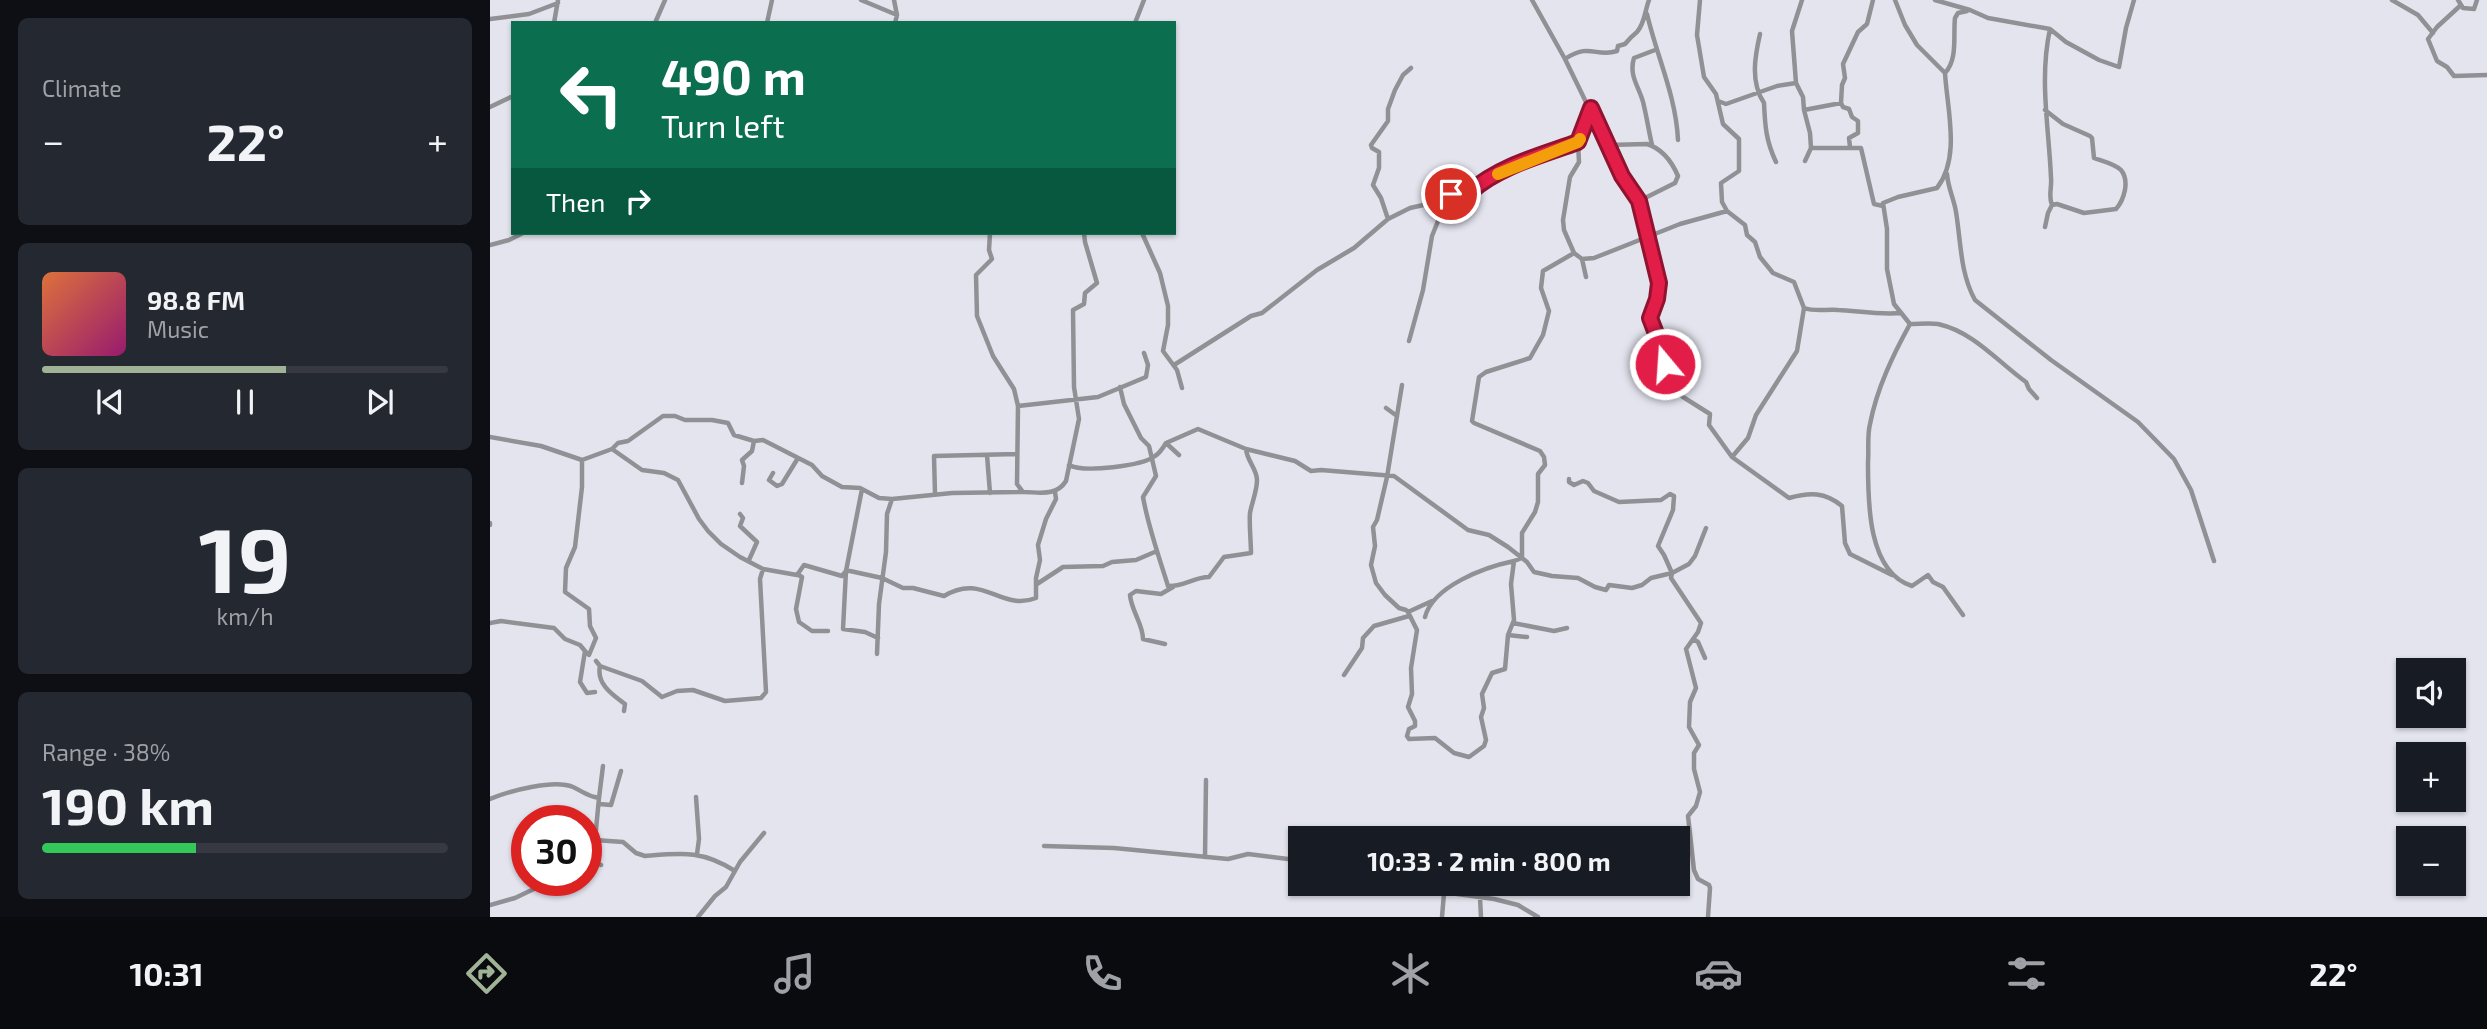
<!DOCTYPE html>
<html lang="en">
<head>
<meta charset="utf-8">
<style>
  :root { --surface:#171b24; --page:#242831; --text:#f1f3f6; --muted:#9ea1a6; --line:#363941; --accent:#a0b397 }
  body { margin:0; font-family:"Exo 2",sans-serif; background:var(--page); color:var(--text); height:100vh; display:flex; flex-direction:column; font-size:26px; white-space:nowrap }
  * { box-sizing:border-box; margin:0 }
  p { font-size:23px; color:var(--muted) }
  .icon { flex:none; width:38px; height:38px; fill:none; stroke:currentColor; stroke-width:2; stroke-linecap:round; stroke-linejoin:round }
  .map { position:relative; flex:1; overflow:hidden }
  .details { display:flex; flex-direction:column; gap:18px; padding:18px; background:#0d0f14; width:490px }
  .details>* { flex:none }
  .hud { position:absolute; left:21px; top:21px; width:665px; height:214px; border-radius:0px; box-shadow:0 2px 5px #0004; background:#0b6e4f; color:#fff; overflow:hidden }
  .tools { position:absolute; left:1906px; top:658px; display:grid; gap:14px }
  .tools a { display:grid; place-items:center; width:70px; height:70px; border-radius:0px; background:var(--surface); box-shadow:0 2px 5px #0004; font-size:35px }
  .speed { position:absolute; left:21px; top:805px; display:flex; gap:14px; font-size:35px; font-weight:700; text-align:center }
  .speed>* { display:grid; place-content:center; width:91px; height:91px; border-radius:50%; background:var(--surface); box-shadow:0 2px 5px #0004; line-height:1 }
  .speed .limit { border:10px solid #d22; background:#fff; color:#111 }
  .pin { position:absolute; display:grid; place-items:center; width:60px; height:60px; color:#fff; margin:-30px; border:4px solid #fff; border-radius:50%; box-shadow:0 2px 7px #0007 }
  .me { position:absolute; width:77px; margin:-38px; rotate:342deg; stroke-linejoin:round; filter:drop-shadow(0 0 5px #0008) }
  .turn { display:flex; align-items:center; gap:24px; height:147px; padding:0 35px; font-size:32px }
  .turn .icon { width:91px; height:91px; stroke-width:2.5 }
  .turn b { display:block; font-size:49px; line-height:60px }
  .then { display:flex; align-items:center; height:66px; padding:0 35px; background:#0003; gap:14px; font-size:26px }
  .big { font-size:52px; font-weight:700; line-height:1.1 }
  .details .widget { flex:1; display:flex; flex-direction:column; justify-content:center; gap:10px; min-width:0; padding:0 24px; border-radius:10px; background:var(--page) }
  .details .dial { align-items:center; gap:0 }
  .dial b { font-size:91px; line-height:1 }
  .song { display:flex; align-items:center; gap:21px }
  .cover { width:84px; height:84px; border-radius:10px; background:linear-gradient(135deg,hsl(20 70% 55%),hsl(320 70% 35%)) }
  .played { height:7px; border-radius:4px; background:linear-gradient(90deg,var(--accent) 60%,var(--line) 60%) }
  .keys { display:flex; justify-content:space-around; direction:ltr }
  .heat { display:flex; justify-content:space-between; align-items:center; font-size:38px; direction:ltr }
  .charge { height:10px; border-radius:5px; background:linear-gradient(90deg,#34c759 38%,var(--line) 0) }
  .trip { position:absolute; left:798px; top:826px; width:402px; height:70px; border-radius:0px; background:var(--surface); box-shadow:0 2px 5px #0004; font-weight:700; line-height:70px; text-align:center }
  .tab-bar { display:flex; height:112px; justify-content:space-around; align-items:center; background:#090b0e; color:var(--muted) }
  .tab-bar .icon { width:49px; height:49px }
  .tab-bar .active { color:var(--accent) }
  .tab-bar b { font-size:32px; color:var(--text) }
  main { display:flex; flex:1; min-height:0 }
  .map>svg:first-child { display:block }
</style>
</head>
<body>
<main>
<section class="details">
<div class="widget"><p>Climate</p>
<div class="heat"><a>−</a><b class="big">22°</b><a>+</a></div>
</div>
<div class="widget">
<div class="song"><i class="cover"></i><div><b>98.8 FM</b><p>Music</p></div></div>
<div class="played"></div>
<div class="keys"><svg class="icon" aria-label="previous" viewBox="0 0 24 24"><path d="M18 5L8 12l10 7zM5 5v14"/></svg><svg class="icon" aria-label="pause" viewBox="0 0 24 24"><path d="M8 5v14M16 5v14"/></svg><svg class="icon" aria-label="next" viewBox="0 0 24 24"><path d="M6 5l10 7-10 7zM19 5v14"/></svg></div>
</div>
<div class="widget dial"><b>19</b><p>km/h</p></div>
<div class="widget"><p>Range · 38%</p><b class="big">190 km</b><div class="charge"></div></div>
</section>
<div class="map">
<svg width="1997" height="917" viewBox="0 0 1997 917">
  <rect width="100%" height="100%" fill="#e4e4ef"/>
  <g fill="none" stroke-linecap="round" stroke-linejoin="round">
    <path stroke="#909095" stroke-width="4.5" d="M371,0L407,15
      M404,0L407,15L405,23
      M1042,0L1075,59L1132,176L1149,201L1169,283L1167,299L1159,318L1170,344L1182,384L1193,397L1220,414L1219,425L1242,457L1299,498C1320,492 1335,492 1352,506L1355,543L1360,554L1402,575
      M1210,0L1207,35L1214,77L1226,94L1233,124L1249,139V171L1231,183L1232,202L1237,211L1255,225L1257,235L1265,242L1270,257L1283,273L1304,282L1314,308C1325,312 1337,309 1348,310C1368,311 1390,315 1411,313
      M1312,0L1302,31L1306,83L1313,97L1314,110L1320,133L1321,148L1315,161
      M1405,0L1415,25L1427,45L1455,73C1457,109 1471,157 1447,188L1408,197L1393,203L1397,229V269L1404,304L1420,324C1429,324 1440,323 1448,324C1484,332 1508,362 1536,382L1539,389L1547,398
      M1445,0L1480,10L1498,18L1560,29L1576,42L1609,60L1629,67L1636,28L1644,0
      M1902,0L1928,15L1943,33
      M1968,0L1973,8L1984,9L1987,0
      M1971,5L1947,27L1938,39L1947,61L1957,67L1964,76L1997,75
      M1157,14C1167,57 1186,96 1188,140
      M0,19L39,14L68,3
      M64,23L68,0
      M165,23L175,0
      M277,23L282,0
      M645,23L654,0
      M1560,29C1549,79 1559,128 1561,178C1562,188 1558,196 1562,205
      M1270,34C1265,56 1260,82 1274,103C1275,126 1276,141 1286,162
      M1075,59C1100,42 1106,58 1127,51L1128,46L1135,44C1139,39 1142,36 1147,32C1155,23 1155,10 1159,0
      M1455,73C1468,59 1463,36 1465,18L1468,13L1477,11
      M1228,101L1236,104L1287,86L1306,83
      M1351,103L1352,85L1355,78L1353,64L1368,32L1377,24L1383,0
      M0,107L23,96
      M1314,110L1351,103L1353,107L1359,109L1362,117L1368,121V133L1359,138L1360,147
      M1555,110L1573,124L1600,136L1602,138L1604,158C1612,161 1625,164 1631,170C1640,181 1634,200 1626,209L1594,213L1567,204L1562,205L1558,213L1555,227
      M1118,145L1157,144C1173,149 1182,162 1188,176L1185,183L1149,201
      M1162,145C1159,132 1157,119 1154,106C1151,89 1138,77 1144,58L1165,50
      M1321,148H1371L1384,204L1393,206
      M1457,174C1458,188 1464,199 1466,212C1471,242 1470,273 1485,300L1561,360L1648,422L1684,459L1701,490L1724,561
      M898,219L891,198L883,185L889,168V152L882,148L881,145L898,121V109L905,90L913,75L921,68
      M500,233L499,250L502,259L486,275L487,316L503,356L524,389L528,406L527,484L533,492C549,492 566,497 576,481L589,419L584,387L583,310L594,304L595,293L607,283L595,242L594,233
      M652,233L670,273L678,306V325L673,351L687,370L692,388
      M0,245L19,240L33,233
      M1084,253L1092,259L1104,258L1190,224L1237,211
      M1092,259L1096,277
      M1420,324C1403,355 1387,388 1380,424C1377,436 1379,450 1378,462C1378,500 1377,572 1422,586L1438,575L1443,582L1453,587L1473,615
      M919,341L933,290L942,236L950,216L992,182L1018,169L1088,142
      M684,365L761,316L772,313L827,270L864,248L898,219L920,208L947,202L966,191L980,192
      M912,385L897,477L887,520L883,527L885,546L881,565L886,583L895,595L909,608L916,610L918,612
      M630,387L634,404L651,438L659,446L666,476L653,497C658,526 669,557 678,586C693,587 704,577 719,577L734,557L761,553C761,542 759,523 760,513C762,502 767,491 767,480C767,469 757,461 756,449
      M528,406L608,397L656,377L658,365L654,353
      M896,408L907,416
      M0,437L51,446L92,460L122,449
      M676,443L708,429L756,449L805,461L821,471L831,470L904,476L978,530L999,535L1018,547L1037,562L1044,572L1062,576L1088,578L1105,587L1116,590L1119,585L1142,588L1152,585L1161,578L1182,573L1174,555L1168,546L1183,510L1184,496L1180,494L1171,500L1129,502L1104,491L1098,483L1093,481L1084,485L1079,482V479
      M497,455L500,493
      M1242,457L1258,438L1266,415L1307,351L1314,308
      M92,460V487L85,547L76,568L75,592L99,609L100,626L106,638L99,655L95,651
      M579,465C594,473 652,466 665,456C670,453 673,448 676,443L689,455
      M283,473L279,480L287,486L292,484L308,458
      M252,483L254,466L252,460L262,451L264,441
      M372,489L356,571L353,629L375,632L388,638
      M445,494L444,456L527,454
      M402,499L389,498L370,488L352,487L332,476L322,465L273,440L264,441L244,435L238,423L222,420H195L185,416H173L138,441L128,443L122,449L152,470L174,473L188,480L209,519L218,531L231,544L250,557L273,569L307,575L314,565L352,576L356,571H360L392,578L413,588H423L454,596C493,572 511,612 546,598V578L550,560L548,545L556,519L566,499L565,492
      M250,514L253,518L250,526L267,542L259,560
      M0,523V525
      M1216,528L1205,556L1199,564L1182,573L1181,578L1211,623L1208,632L1196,649L1206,688L1200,702L1199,727L1209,745L1204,753V769L1210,792L1206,806L1198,816L1204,870L1208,879L1219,885L1220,888L1218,917
      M307,574L312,577L306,609L309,622L322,631H338
      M547,584L573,567L613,566L622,562L646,560L667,551
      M942,601L918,612L927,630L921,668L922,694L918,707L925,721V726L919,729L917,736L919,739L945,738L964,753L979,757L994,746L996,740L991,717L994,708L992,694L1002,673L1015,669L1018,635L1024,620L1021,584L1024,561L1032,558V533L1045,512L1048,502V474L1055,465L1054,457L1050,451L984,423L982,421L989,377L996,372L1040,358L1053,335L1059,311L1051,288L1053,271L1084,253L1074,230L1073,220L1080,177L1089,162L1088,142L1101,108
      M935,617C943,586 995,567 1024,561
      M0,623L11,621L64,628L75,639L90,645L95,651L90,682L97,693L105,692
      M1023,623L1064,631L1077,628
      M1018,635L1037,637
      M1203,639L1208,642L1215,658
      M675,644L653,639C653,624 641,610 640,595L646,591L671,594L683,587
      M387,654L389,604L396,552L397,514L402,499L462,493L532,492
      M106,661L110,666L152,681L172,697L187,691L203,690L235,701L271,698L276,692L270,579L273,569
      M110,666C106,684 123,695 135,704L134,711
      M854,675L872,648L873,638L884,626L919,616
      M206,797L209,839L207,854
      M109,798L103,861L111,865
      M0,799C19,791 64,779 83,787C94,792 96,796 109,798L113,766
      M109,804L121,805L131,771
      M105,840L133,842L146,853L155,856C192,853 212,850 245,871
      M554,846L624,848L738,859L758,854L798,859L810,864
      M715,857L716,780
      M894,884L1004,899L1028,905L1048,917
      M990,898L991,917
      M0,905L25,898L46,888L76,887L82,882
      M208,917L225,896L236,887L250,862L274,833
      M952,917L954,893"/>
  </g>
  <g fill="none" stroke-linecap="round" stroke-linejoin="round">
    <defs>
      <path id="route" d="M961,194L966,191L980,192C1009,166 1052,155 1088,142L1101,108L1132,176L1149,201L1169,283L1167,299L1160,318L1170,344L1175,364"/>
    </defs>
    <use href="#route" stroke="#92132f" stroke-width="18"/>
    <use href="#route" stroke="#e11d48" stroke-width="12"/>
    <path stroke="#f59e0b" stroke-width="12" d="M1008,174L1088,142L1090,139"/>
  </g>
</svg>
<div class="tools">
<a><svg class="icon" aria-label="sound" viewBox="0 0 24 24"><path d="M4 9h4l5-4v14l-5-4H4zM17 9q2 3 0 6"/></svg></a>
<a>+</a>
<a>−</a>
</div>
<div class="speed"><div class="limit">30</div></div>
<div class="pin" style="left:961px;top:194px;background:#d93025"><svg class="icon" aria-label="arrive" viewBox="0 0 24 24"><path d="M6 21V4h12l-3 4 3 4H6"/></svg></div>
<svg class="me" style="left:1175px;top:364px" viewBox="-20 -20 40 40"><circle r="17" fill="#e11d48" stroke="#fff" stroke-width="3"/><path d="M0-11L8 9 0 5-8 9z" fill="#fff"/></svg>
<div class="trip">10:33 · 2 min · 800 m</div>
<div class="hud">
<div class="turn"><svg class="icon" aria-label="left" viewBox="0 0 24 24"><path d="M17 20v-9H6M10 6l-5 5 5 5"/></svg><div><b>490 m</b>Turn left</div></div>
<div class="then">Then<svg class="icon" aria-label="right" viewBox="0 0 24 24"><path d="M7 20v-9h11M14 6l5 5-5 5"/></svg></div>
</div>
</div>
</main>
<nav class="tab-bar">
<b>10:31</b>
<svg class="icon active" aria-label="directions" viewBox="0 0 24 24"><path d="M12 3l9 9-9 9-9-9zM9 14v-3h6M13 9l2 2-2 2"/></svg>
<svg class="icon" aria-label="music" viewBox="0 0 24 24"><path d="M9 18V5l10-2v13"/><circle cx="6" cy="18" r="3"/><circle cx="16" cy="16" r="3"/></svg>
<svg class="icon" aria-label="phone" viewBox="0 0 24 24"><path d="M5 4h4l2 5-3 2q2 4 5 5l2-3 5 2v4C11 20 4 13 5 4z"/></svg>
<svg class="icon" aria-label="climate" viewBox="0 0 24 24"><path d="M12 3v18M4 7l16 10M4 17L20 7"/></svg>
<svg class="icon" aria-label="car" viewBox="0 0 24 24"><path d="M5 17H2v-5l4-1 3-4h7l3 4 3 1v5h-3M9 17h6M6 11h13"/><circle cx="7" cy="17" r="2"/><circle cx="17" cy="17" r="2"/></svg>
<svg class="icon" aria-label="filters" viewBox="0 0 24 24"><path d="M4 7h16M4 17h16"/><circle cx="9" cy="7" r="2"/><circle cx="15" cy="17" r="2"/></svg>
<b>22°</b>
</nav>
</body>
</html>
